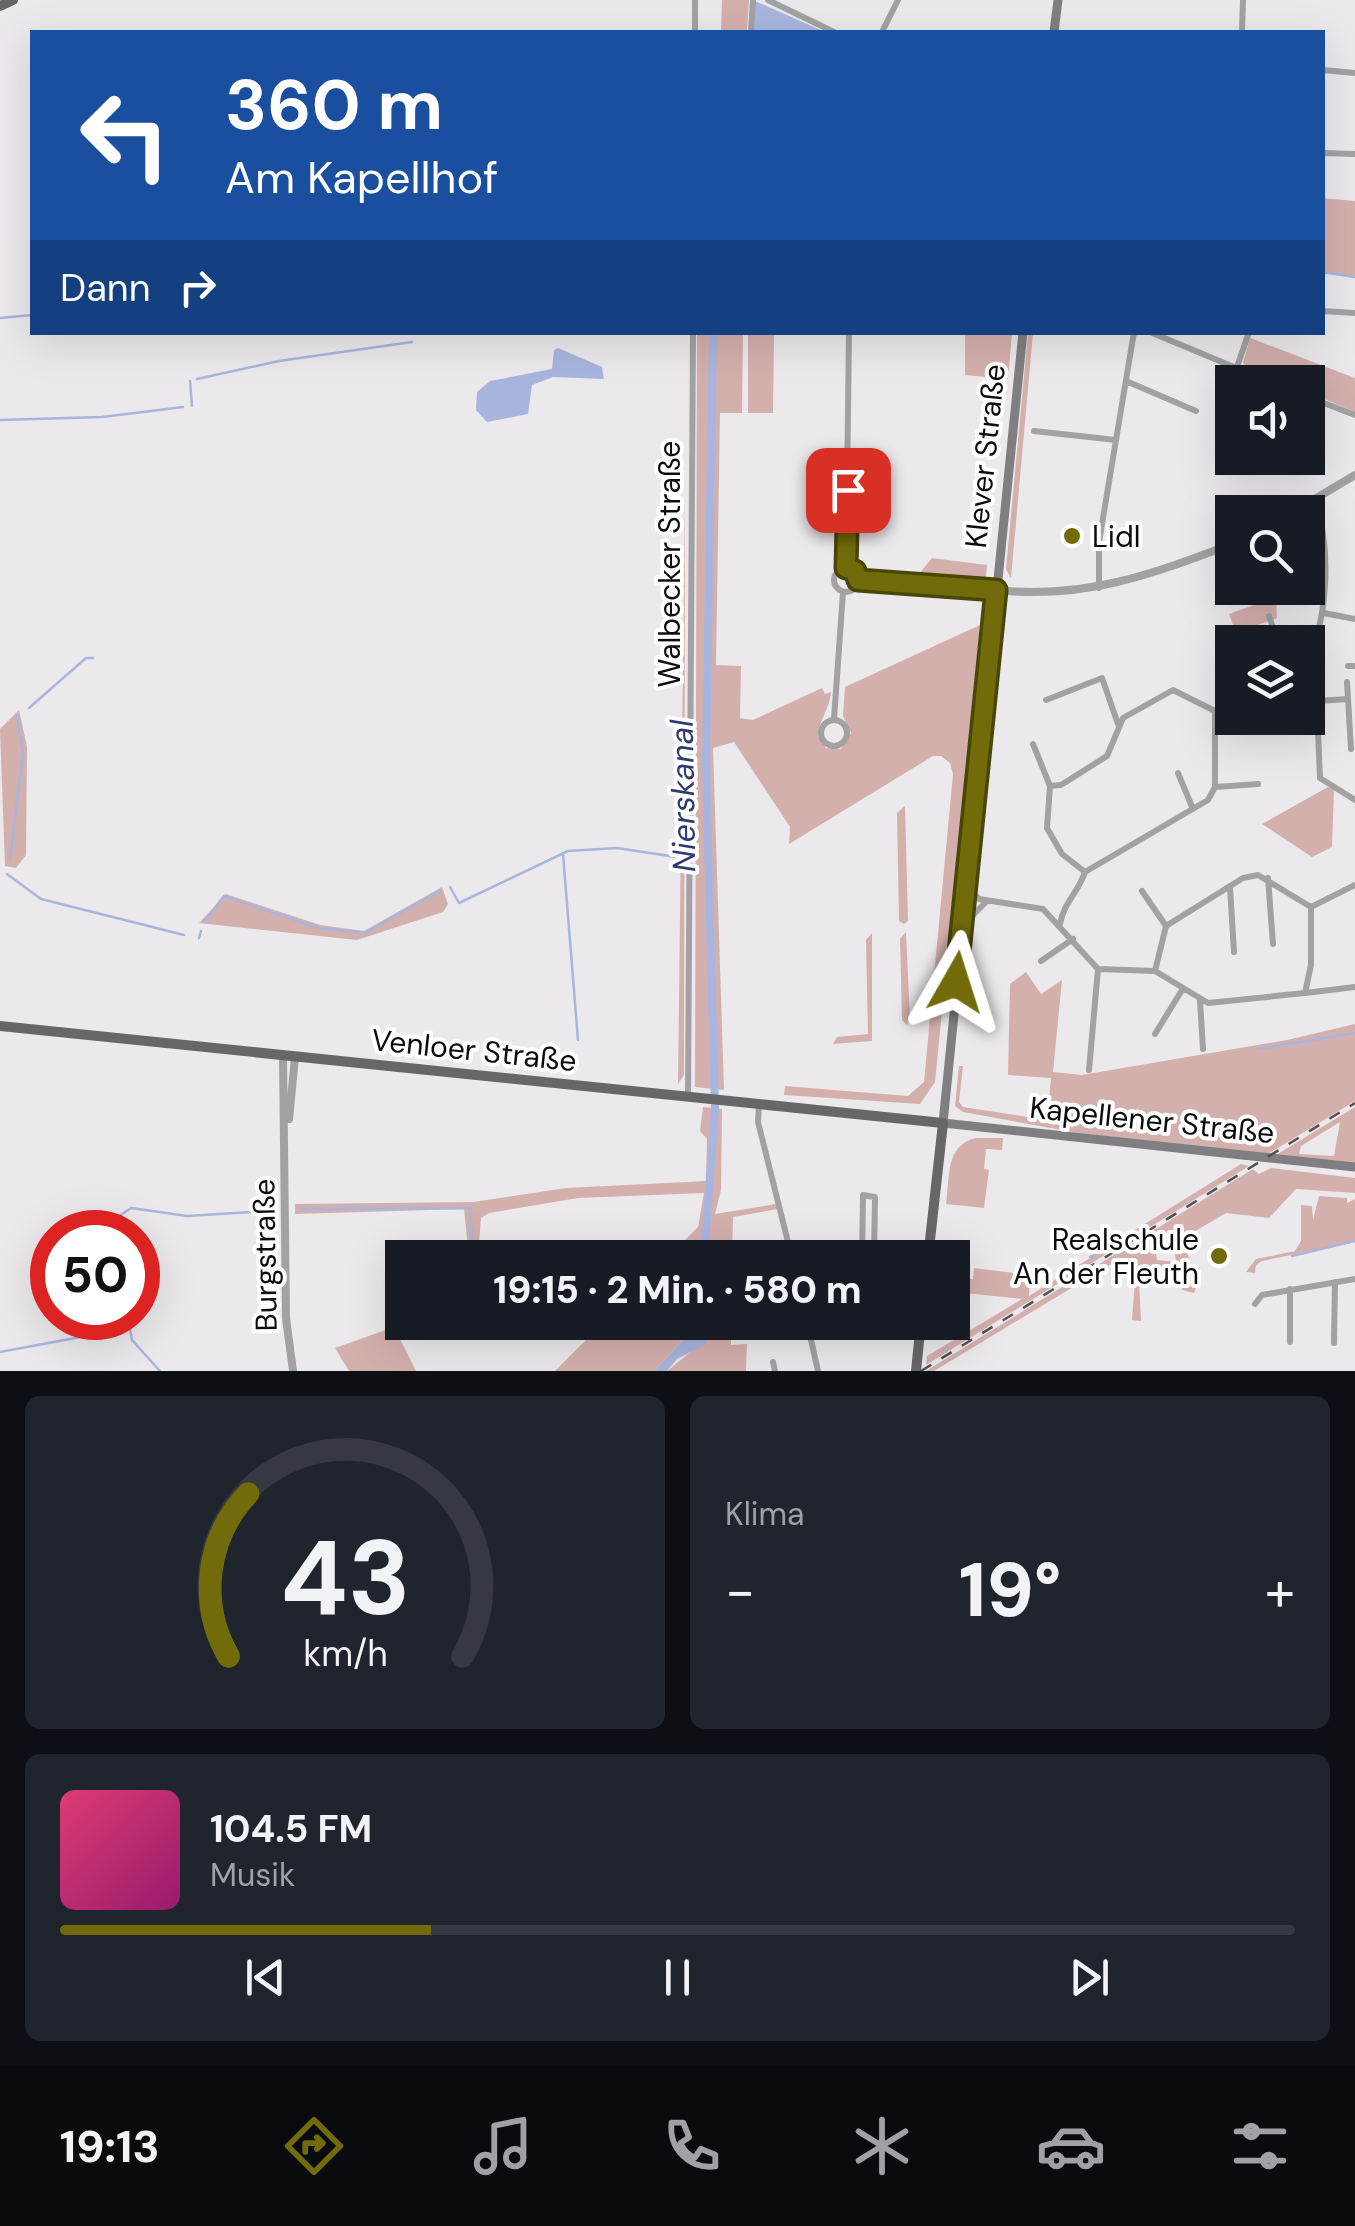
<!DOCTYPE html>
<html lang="de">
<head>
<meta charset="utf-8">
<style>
  :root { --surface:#171b24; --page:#20242c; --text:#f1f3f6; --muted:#9ea1a6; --line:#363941; --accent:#716c09 }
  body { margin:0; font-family:"DM Sans",sans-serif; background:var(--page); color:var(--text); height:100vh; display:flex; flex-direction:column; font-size:38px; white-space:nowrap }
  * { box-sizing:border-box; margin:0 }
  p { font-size:32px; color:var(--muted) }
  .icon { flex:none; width:55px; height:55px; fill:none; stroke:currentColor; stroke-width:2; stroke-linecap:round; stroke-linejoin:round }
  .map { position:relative; height:1371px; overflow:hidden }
  .sheet { display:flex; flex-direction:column; gap:25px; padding:25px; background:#0d0f14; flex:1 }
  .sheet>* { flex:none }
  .top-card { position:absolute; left:30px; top:30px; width:1295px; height:305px; border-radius:0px; box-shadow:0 10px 40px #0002; background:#1a4fa0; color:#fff; overflow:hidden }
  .buttons { position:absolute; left:1215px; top:365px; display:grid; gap:20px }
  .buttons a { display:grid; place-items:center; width:110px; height:110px; border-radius:0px; background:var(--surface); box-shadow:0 10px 40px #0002; font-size:50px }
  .speed { position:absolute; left:30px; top:1210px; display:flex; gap:20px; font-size:50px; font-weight:700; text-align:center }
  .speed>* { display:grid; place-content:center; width:130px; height:130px; border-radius:50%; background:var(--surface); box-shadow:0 10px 40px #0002; line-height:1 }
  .speed .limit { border:15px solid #d22; background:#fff; color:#111 }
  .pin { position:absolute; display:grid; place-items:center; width:85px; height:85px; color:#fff; margin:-42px; border-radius:20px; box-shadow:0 5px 15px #0006 }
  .me { position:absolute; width:110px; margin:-55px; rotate:6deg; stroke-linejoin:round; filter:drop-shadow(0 0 8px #0008) }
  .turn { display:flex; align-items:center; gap:35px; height:210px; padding:0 30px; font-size:45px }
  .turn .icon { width:130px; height:130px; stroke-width:2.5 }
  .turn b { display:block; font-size:70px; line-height:85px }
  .then { display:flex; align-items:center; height:95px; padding:0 30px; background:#0003; gap:20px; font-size:38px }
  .big { font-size:75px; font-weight:800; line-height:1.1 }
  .sheet .card { flex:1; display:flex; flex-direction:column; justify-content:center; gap:15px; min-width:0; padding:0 35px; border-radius:15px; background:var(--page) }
  .sheet .dial { align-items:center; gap:0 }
  .dial svg { height:260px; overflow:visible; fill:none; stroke:var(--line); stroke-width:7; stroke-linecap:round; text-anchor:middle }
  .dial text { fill:var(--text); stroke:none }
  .song { display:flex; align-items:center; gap:30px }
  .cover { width:120px; height:120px; border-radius:15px; background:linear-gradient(135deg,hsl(340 70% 55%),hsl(320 70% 35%)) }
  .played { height:10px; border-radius:5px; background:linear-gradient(90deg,var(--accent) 30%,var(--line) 30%) }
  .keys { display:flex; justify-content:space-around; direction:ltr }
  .heat { display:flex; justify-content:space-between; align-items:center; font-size:55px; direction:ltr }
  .sheet .tiles { flex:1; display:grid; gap:25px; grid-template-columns:1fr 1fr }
  .card:last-child { grid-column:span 2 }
  .trip { position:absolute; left:385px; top:1240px; width:585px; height:100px; border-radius:0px; background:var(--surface); box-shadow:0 10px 40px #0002; font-weight:800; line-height:100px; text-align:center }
  .menu { display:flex; height:160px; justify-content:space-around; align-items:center; background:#090b0e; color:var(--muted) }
  .menu .icon { width:70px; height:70px }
  .menu .on { color:var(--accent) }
  .menu b { font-size:45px; color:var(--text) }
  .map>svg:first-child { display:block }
</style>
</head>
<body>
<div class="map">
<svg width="1355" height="1371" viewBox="0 0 1355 1371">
  <rect width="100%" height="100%" fill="#ece9ec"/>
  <path fill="#d4b0ad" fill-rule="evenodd" d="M722,0H749L747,32H721Z
    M1322,198L1355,201V278L1323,273Z
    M697,333H743L742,413H720L716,665L741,666L740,718L753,720L822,688L825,694L831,692C829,711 818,722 818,736L826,748L841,749L851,733L843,716L845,687L980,625L935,1082L920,1104L784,1095L785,1086L908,1096L924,1082L953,774L950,763L941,756H933L789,844L790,827L734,742L713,748L724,1090L695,1087Z
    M748,333H774L773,413H748Z
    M965,333H1012L1008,379L965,375Z
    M1028,333H1033L1011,578L1006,569Z
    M1250,338L1355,378V412L1308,392V382C1285,382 1260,380 1243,363Z
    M685,497L684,1075L678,1084Z
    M932,558L987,565L985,589L913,581Z
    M1276,597L1277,618L1236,633L1229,614Z
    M19,710L27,747L26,855L16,868L5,866L0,729Z
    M1328,787L1334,790L1332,847L1312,857L1262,824Z
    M905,806L908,921L904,924L899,921L897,813Z
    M442,887L448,904L443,912L357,940L199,923L226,894L320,925L364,931Z
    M906,932L910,1020L907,1025L902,1020L900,939Z
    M872,933V1041L833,1044L837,1037L868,1034L866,940Z
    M1026,972L1041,994L1062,980L1053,1072L1082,1075L1287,1040L1355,1024V1101L1268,1154L1078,1133L963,1112L955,1106L959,1066H963L959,1102L963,1107L1047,1120L1051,1078L1008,1075L1010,984Z
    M703,1107L722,1109L721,1190L715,1214L776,1204L778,1209L733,1217L732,1257H668L698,1227L704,1193L578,1198L489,1213L481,1218L478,1257L469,1258L464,1209L295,1214V1204L473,1202L566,1188L706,1181L707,1139L700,1131Z
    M1355,1107V1164L1276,1155ZM1340,1122L1334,1156L1299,1154L1301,1146Z
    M976,1138H1003L1002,1150L986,1149L984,1169L989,1170L984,1208L946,1204C950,1177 945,1145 976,1138Z
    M1241,1164L1249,1166L926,1365L927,1356L1022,1299L965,1293L966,1279H973L974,1268L1030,1275L1029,1296Z
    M1271,1168L1355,1178V1193L1296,1189L1269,1218L1226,1213L1187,1236L1186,1250L1175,1252L1171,1243L1156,1252L1157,1260L1176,1262L1175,1254L1187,1252L1198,1282L1194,1293L1182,1290L1183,1270L1147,1268L1145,1280H1139L1141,1321L1132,1320L1136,1267L1113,1263L934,1371H926L1253,1169L1259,1174Z
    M1319,1196L1347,1198V1203L1355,1199V1242L1262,1261L1256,1265L1255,1273L1246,1272L1256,1259L1295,1251L1301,1241V1205L1312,1206L1313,1220Z
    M603,1323H699L654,1371H555Z
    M703,1323H731V1345L747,1344L746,1371H667L698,1346Z
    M394,1327L416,1371H349L335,1348Z"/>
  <path fill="#a8b5de" d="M755,1L825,32H754Z
    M558,348L602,367L604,379L553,377L532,385L528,414L487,422L476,410L477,392L490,381L552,369L554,350Z
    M699,1323H706V1344L677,1359L667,1371H654Z"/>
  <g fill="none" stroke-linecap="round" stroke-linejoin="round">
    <path stroke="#a8b5de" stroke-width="2.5" d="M1322,272L1355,277
      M0,318L32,315
      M197,379L279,361L412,342
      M190,381L192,406
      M0,420L102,417L183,407
      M29,708L86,658H93
      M563,854L578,1040
      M702,858H708
      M10,860L23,752L17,716
      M7,874L41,899L184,935
      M450,887L459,903L568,851L617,848L683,858
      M204,922L224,896L319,928L365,933L441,890
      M199,938L201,931
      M1258,1049L1355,1033
      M300,1209L470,1208L473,1258
      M115,1232L118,1217L131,1208L187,1216L270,1211
      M1292,1256L1355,1241
      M1090,1257L1101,1252
      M128,1318L132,1340L160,1371
      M0,1352L129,1328"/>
    <path stroke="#a8b5de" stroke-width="8" d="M704,1258L715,1109L706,764L713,332"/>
    <path stroke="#a2a2a3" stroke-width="6" d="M768,0L834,32
      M695,32V0
      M751,32L753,0
      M882,32L898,0
      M1242,32L1243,0
      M1322,70L1355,73
      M1322,153L1355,154
      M1322,311L1355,313
      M1150,332L1270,382
      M1236,370L1249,332
      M1126,381L1196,411
      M1308,397L1355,415
      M1034,431L1116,440
      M834 580a12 12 0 1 1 24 0a12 12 0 1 1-24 0Z
      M846,568L849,332
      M859,580L997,590
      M1099,588V542L1134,332
      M1324,613L1355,619
      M1269,616L1278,642
      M1232,629L1237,642
      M1308,656C1329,621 1331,537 1314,500
      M1348,666H1355
      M1308,678L1316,685L1320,778L1355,800
      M1347,682L1351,749
      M1046,700L1102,678L1118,724
      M1317,701L1348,699
      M834,719L843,592
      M821 733a13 13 0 1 1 26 0a13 13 0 1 1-26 0Z
      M1033,744L1050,786
      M1178,773L1193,809
      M1215,787L1258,784
      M1085,872L1062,854L1047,828L1050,786L1061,785L1107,756L1123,718L1173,690L1215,711
      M1268,878L1273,944
      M967,886L979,899L1043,909L1098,969L1155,971L1208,1003L1305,993L1311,965V907L1258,875L1243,878L1166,926L1155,971
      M1230,887L1234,952
      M1142,891L1166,926
      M1311,907L1355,885
      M964,924L986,902
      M1060,924C1064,902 1078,893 1085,872L1208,800L1215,787V711L1232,702
      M1041,961L1073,939
      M1305,993L1355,987
      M1200,1001L1203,1049
      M1155,1034L1182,990
      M1089,1070L1098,969
      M688,1096L693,332
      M759,1104L758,1122L792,1258
      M862,1258L863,1195L875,1197L874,1258
      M1255,1304L1262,1295L1355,1279
      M807,1322L818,1371
      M1290,1342V1289
      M1334,1343L1335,1282
      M773,1362L775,1371"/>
    <path stroke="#a2a2a3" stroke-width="8" d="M1293,512L1355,475
      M997,590C1083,600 1153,574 1232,544
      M283,1057L286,1318L293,1371
      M289,1119L295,1058"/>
    <path stroke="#7f7f81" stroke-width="9" d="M1054,32L1058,0
      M1023,332L943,1123L1355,1167"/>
    <path stroke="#676669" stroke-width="10" d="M0,6L13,0
      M0,1026L943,1123L928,1258
      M916,1371L921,1322"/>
    <path stroke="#525152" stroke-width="2.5" stroke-dasharray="12 12" stroke-linecap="butt" d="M921,1371L1355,1103"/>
  </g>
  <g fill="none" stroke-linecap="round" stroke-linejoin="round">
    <defs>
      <path id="route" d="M848,490L846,568L855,571L858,580L996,590L956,982"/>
    </defs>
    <use href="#route" stroke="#494606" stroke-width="25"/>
    <use href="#route" stroke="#716c09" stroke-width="18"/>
  </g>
  <g fill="#716c09" stroke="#fff" stroke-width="4">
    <circle cx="1072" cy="536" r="10"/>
    <circle cx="1219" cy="1256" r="10"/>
  </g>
  <g text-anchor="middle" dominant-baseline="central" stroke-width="8" stroke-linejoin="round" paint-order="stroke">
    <g font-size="30" fill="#0d0c0d" stroke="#fff">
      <text transform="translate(985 456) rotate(-84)">Klever Straße</text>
      <text transform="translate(669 564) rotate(-90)">Walbecker Straße</text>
      <text transform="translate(474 1050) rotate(6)">Venloer Straße</text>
      <text transform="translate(1152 1120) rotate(6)">Kapellener Straße</text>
      <text transform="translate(265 1255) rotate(-91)">Burgstraße</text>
    </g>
    <g font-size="30" fill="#0d0c0d" stroke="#fff" text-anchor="start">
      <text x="1092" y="536">Lidl</text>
      <text x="1199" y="1239" text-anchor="end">Realschule<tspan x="1199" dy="34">An der Fleuth</tspan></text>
    </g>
    <g font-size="32" font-style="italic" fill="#2f3b70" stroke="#fff">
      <text transform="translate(683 796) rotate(-91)">Nierskanal</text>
    </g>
  </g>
</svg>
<div class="buttons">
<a><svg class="icon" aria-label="sound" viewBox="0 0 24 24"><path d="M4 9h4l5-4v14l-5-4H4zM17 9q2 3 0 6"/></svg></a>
<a><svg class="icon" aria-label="search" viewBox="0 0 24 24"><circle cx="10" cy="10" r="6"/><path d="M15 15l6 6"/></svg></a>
<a><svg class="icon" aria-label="layers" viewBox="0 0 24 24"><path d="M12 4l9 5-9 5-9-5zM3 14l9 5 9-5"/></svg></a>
</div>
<div class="speed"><div class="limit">50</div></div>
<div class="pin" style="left:848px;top:490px;background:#d93025"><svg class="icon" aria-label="arrive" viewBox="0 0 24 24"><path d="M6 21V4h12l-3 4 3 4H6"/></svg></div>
<svg class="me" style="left:956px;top:982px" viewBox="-20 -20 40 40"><path d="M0-17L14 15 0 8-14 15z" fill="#716c09" stroke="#fff" stroke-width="4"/></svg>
<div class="trip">19:15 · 2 Min. · 580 m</div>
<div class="top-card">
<div class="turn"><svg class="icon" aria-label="left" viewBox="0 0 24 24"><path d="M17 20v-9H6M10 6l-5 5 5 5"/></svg><div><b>360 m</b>Am Kapellhof</div></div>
<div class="then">Dann<svg class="icon" aria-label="right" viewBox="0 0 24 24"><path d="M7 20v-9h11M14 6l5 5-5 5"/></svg></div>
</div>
</div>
<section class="sheet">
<div class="tiles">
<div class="card dial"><svg viewBox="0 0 100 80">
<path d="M14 69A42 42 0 1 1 86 69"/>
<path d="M14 69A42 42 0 0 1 20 19" stroke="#716c09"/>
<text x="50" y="56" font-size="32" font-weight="700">43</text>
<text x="50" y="72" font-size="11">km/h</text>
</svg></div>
<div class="card"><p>Klima</p>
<div class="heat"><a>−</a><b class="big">19°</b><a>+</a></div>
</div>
<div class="card">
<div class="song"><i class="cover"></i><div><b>104.5 FM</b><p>Musik</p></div></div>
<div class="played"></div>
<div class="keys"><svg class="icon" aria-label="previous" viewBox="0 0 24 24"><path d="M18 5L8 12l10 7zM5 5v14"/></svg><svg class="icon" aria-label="pause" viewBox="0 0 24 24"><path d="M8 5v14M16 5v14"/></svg><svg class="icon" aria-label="next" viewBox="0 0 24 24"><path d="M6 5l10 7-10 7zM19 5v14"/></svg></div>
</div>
</div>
</section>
<nav class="menu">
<b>19:13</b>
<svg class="icon on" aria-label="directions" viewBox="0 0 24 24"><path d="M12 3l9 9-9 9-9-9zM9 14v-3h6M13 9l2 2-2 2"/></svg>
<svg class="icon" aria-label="music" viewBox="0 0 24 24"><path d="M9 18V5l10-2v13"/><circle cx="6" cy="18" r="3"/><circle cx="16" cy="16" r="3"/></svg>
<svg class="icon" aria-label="phone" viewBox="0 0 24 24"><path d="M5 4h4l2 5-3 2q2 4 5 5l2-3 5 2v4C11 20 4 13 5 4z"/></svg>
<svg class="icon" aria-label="climate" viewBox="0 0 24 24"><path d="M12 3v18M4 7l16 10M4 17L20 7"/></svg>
<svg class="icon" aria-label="car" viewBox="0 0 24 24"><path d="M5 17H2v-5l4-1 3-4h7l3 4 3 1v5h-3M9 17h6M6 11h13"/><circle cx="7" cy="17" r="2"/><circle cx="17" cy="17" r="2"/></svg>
<svg class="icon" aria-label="filters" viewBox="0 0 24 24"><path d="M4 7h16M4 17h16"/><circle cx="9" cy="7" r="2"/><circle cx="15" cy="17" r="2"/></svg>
</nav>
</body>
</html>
